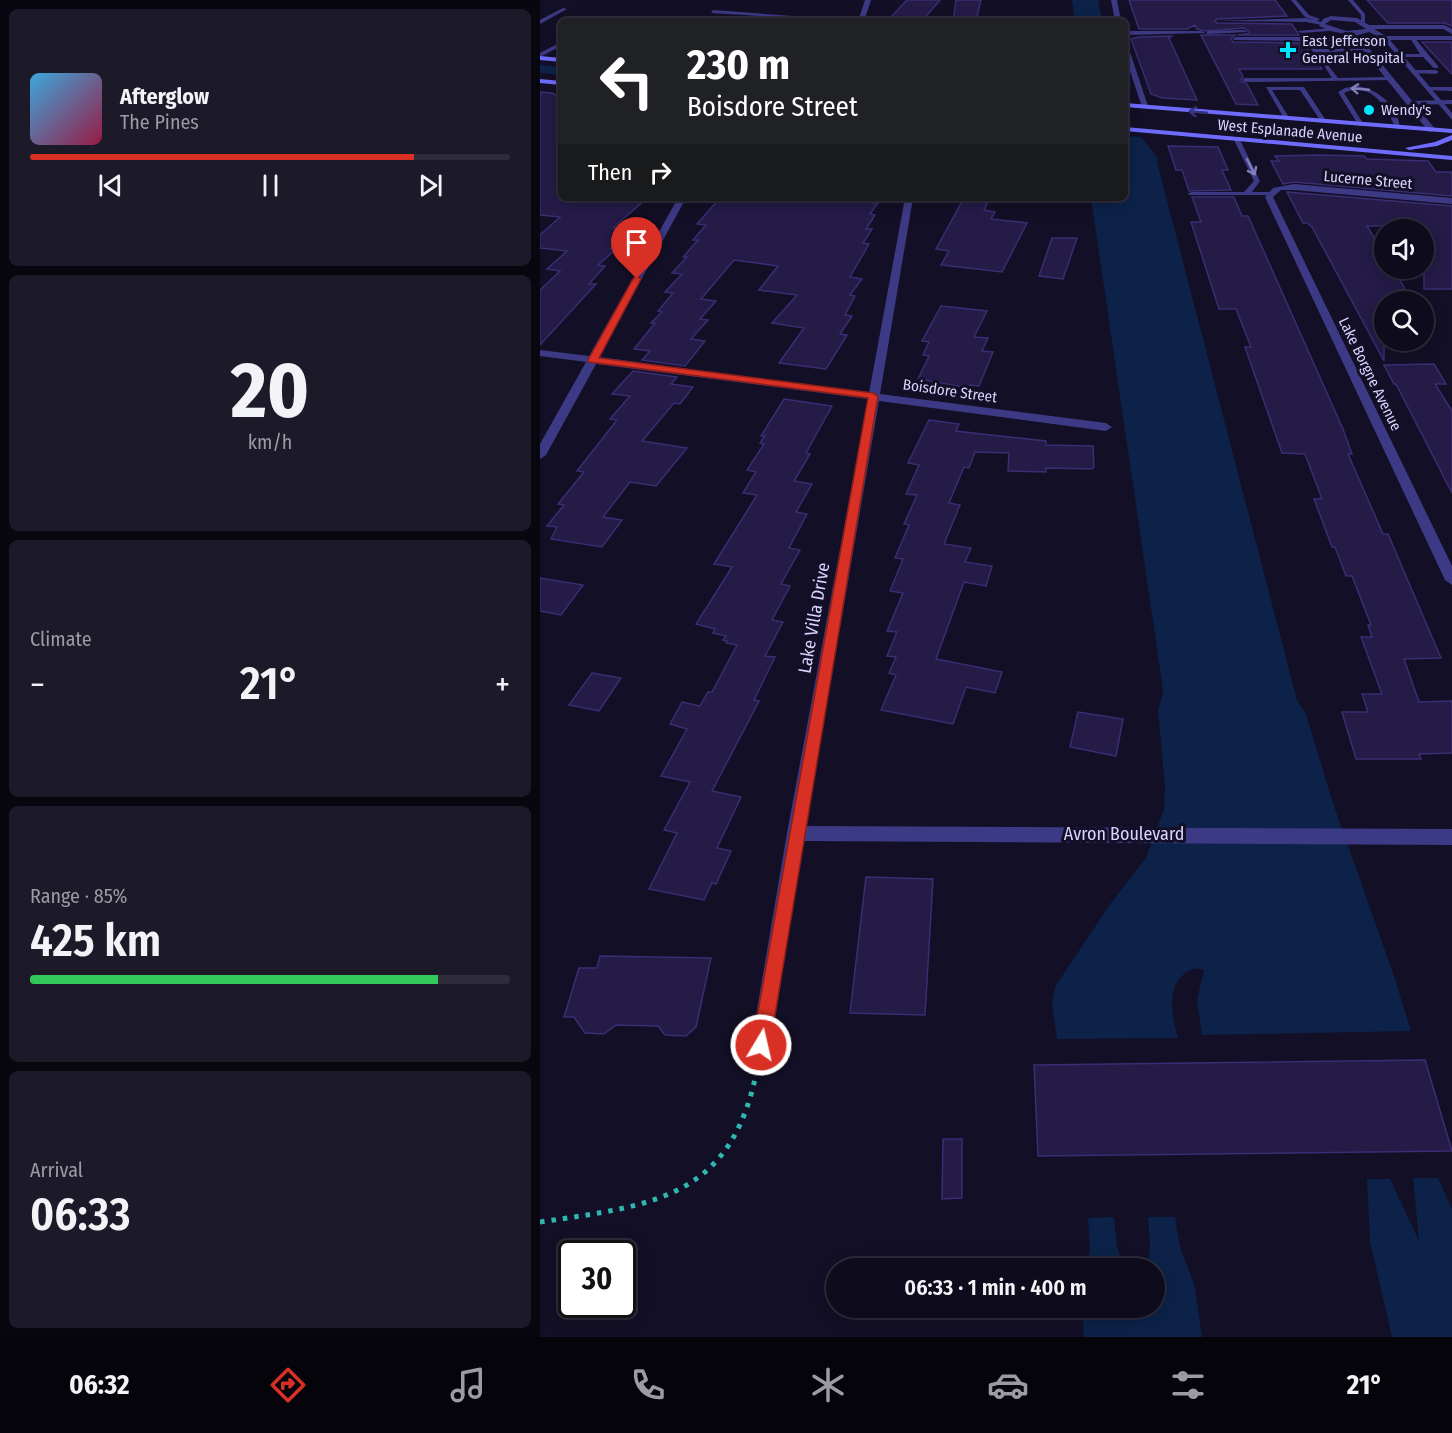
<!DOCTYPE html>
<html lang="en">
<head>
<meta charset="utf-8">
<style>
  :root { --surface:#0e0b1c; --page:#1c1929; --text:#f1f3f6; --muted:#9b9ba3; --line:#2e2b3b; --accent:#d93025 }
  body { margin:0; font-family:"Fira Sans Condensed",sans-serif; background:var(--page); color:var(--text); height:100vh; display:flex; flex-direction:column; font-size:22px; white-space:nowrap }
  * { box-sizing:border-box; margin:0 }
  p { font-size:20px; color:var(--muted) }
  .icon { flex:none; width:33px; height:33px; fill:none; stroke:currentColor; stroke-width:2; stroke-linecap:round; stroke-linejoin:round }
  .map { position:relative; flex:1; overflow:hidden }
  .drawer { display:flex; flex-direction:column; gap:9px; padding:9px; background:#08060f; width:540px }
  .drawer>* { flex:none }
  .banner { position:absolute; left:18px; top:18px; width:570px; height:183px; border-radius:9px; box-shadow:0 3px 15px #0003,0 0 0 2px var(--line); background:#202124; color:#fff; overflow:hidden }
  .buttons { position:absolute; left:834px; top:219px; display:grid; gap:12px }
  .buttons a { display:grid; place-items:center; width:60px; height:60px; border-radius:50%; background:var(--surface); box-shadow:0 3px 15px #0003,0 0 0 2px var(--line); font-size:30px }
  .speed { position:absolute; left:18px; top:1240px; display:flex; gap:12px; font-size:30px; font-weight:700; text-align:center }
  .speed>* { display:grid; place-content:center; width:78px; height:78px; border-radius:50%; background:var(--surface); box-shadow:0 3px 15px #0003,0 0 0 2px var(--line); line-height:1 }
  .speed .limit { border:3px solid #111; border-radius:9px; background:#fff; color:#111 }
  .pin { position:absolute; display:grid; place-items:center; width:51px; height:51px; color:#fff; margin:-62px -26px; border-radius:50% 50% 50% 0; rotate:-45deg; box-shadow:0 0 6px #0007 }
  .pin .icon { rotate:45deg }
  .me { position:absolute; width:66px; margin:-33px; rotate:9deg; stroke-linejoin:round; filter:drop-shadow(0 0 4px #0008) }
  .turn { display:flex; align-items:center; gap:21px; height:126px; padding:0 30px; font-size:27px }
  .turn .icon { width:78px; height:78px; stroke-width:2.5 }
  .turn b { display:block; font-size:42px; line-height:51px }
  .then { display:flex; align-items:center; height:57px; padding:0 30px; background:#0003; gap:12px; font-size:22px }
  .big { font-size:45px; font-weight:600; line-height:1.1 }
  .drawer .tile { flex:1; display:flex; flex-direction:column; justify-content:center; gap:9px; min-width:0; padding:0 21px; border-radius:9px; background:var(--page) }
  .drawer .dial { align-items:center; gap:0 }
  .dial b { font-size:78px; line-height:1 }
  .song { display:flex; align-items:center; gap:18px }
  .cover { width:72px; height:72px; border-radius:9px; background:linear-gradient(135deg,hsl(200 70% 55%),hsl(340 70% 35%)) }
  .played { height:6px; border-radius:3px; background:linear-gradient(90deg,var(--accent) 80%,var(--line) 80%) }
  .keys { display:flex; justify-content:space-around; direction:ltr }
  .heat { display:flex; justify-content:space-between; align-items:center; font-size:33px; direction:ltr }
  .charge { height:9px; border-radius:4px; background:linear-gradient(90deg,#34c759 85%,var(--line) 0) }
  .trip { position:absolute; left:286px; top:1258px; width:339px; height:60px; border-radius:30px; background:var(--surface); box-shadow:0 3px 15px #0003,0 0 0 2px var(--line); font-weight:600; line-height:60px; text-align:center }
  .tabs { display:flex; height:96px; justify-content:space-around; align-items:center; background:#06040b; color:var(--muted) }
  .tabs .icon { width:42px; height:42px }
  .tabs .active { color:var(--accent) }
  .tabs b { font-size:27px; color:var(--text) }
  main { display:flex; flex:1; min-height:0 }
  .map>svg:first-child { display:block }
</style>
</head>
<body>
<main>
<section class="drawer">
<div class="tile">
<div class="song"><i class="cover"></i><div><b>Afterglow</b><p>The Pines</p></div></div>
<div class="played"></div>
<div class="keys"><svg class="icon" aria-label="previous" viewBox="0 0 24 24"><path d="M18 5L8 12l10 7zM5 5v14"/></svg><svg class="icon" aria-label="pause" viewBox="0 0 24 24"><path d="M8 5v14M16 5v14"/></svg><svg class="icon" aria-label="next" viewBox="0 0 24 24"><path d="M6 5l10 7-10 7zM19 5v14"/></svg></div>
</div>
<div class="tile dial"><b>20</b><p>km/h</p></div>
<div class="tile"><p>Climate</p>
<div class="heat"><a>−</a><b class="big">21°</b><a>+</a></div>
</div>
<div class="tile"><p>Range · 85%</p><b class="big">425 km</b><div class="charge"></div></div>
<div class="tile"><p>Arrival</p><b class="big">06:33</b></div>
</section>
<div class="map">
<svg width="912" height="1337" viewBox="0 0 912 1337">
  <rect width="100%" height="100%" fill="#130f26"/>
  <path fill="#0c2248" d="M532,0H558L563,21H535Z
    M585,136L601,137L618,158L617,162L757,700L766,714L793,803L854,976L871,1031L662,1035L657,1000L664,970C656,967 649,969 643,975C625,992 633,1018 638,1038L517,1039L512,1005L515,987L571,903L606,858L624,809L625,786L618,710L623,694L622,683L551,198H585Z
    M873,1178H898L912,1209V1337H852L830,1242L827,1179H850L879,1241Z
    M574,1217L577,1247L585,1269H546L550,1248L548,1218Z
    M608,1217H635L640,1247L655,1287L662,1337H544L542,1308H615V1269H607L610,1247Z"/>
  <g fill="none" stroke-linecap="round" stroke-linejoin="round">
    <path fill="#0c2248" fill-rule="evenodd" d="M0,65L21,67V75L0,73Z"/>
  </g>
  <path fill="#241b47" stroke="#3b2d73" stroke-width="1.5" d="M367,0H400L382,21L353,19L355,18L351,17Z
    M416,0H441L436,21H413Z
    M589,0H735L747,16L677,19L675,21L677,23L752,24L759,35H697L707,34L709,32L704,28L666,31L657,29L655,25L647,29H599Z
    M827,0H912V26L904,23H848Z
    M661,35H695L691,39L693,42L763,43L782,69H699L703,77L700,81L707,84L718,105L696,104Z
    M632,36L629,38L657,100L622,98L611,94L591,39L599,37Z
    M882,42H912V74Z
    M0,92L12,93L21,98V198H107L73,228L90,230L70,249L75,250L58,265L65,266L49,284H56L0,345V290L20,271L7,269L27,251L0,248V235L20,217L0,215Z
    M628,146L678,147L688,170H682L691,190L649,191L642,170H636Z
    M778,155L824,156L827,159L888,161L896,172H912V196L754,182L743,184L731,161H739L735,156Z
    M747,192L912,206V289H884V230H874L871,225L827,226L844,255V268H853L866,291H859L865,302H844V361L772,227L767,223H763Z
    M652,197H694L702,216H708L803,429L812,454H808L843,534H848L901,658L864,659L879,702L912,701V753L879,754L881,759H816L802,712H828L822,694H842L821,637H832L828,625H831L812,576H806L795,547H792L774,499H782L765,454L742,453L705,347H711L696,309H679L651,222H661Z
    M180,198H319L335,200L333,203H338L330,214L335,215L326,229H332L323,243L329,244L310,277L322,279L310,295L315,296L305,315L312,316L300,334L307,335L286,369L239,363L264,328L232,323L257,295L219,290L238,266L194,260L161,299L176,301L160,319L168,320L151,339L165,341L145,366L102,360L110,351L94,349L115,323H111L122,312L118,311L133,293L125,292L142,274L132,273L147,257H143L158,240H153L166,225L157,224Z
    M424,198H450L444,210L455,212L451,219L487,223L462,272L401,265L409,251L396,249Z
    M512,238H537L523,279L499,276Z
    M401,306L447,311L434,337L448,338L442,351L453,352L439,386L430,385L429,388L378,379L389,356L383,355L389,342L382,341Z
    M894,364L906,384H895L912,411V493L856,384H854L844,365Z
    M93,371L137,377L131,384L153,387L140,404L134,403L102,441L147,448L116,486L90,482L63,517L82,520L62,547L11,539L17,527L7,526L24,505L18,504L44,472L37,471L77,420L70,419L90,396L72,394Z
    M244,399L292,406L266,453L270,454L254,481L272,484L256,512L267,514L249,548L260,550L241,584L250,586L232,620L243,622L225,656L235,657L214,700L219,701L172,791L201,797L177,848L191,851L176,884L172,883L164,900L109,889L137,833L124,830L150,782L121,776L147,729L130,724L142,702L160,706L168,692H172L197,645L186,643L187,641L183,640L186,636L173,633L175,629L156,624L192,567L174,564L217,495L203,493L216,472L207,470L224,444L220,443L225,436H221Z
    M389,420L419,424L416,431L506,441V445L553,446L554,467L552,469L506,468V472L468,471L469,453L435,452L429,468L424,467L409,503L420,505L404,544L431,548L425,562L452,566L446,586L424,582L396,659L462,672L455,693L426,687L413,724L341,710L356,675L349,673L356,657L347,656L357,632L347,631L363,593L350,591L363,559L355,558L369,525L364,524L377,495L366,494L379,465L368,463Z
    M0,578L43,585L21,615L0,611Z
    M52,673L81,678L59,711L29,705Z
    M538,712L583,719L576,756L530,747Z
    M326,877L393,879L385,1015L310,1013Z
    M60,956L171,958L156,1027L146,1036L125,1035L118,1026L76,1025L64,1034L45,1033L34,1017H24L39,968H57Z
    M885,1060L912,1151L498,1156L494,1065Z
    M403,1139H422V1198L402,1199Z"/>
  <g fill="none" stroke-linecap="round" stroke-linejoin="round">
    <path stroke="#2fb8b0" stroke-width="5" stroke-dasharray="4.5 7" stroke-linecap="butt" d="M0,1222C116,1205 194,1198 218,1064"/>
    <path fill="#3d3a85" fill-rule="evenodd" d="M751,0H756L769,15L780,19L777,21L765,17Z
      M808,0H813L825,14V22H821V15Z
      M23,8L27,9L0,24V20Z
      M766,18L785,23L782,25L766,22L677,21Z
      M791,28L789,31L761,33L758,31Z
      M585,31H662L665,33L585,35Z
      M668,31L704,30L707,32L666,34Z
      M873,36L898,66V68H894L883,57H857L859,54H880L870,38Z
      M695,37H795L805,49L827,48L830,50L774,53L764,41L693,40ZM770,41H793L800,49H776Z
      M21,42V46L0,57V53Z
      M836,60L838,63L787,64L798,78L850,77L852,80L705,82L702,80L705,78H792L781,61Z
      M873,70H896L899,72L896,74L871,73Z
      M816,86C838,88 859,107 860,129H856C847,109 832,80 804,93L824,125L819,126L798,92L805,88Z
      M726,87H764L787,122L782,123L760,90H732L750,119L745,120Z
      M888,87H912V91L886,90Z
      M912,100V104L869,105L866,103L869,101Z
      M697,138L700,140L720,181L712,192H729L732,194L731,195H649L648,194L651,192H704L714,181L694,140Z"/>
    <path fill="#3d3a85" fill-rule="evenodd" d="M325,0H331L324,21H318Z
      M571,0H577L581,21H575Z
      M173,10L294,19L297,21L171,13Z
      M791,16L817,18L829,25H904L912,29V34L903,29H834L846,36H912V40H850L912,113V120L843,39L829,32L818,35L896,130L889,132L811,35L790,31L779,26L783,19ZM791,20L815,22L826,29L806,31L785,24Z
      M585,44L588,46L609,109L602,107L585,56Z
      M754,184L912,198V204L754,190H741L733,197L912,566V585L905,580L725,197L733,188Z
      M138,198H146L59,357L329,393L365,198H373L340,394L566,423L572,427L566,431L339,401L266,826L912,829V845L263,841L231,1045L228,1052L221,1055L214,1052L211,1045L247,833L328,399L56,364L6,455L0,459V444L46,362L0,356V350L49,356Z"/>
    <path fill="#6f6bff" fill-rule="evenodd" d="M0,56L21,58V62L0,60Z
      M0,79L21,81V85L0,83Z
      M585,103L912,129V133L585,107Z
      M585,127L912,156V160L585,131Z
      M912,135V140L897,146L869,150L865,148L895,142Z"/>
  </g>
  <defs><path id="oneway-shaft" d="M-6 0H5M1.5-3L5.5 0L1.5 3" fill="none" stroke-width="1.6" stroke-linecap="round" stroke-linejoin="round" transform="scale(1.5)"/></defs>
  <g stroke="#837fbc">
    <use href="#oneway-shaft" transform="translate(820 89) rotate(-175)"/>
    <use href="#oneway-shaft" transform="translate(711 167) rotate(64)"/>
  </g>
  <use stroke="#38347d" href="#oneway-shaft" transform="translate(658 112) rotate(-175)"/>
  <path fill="#d93025" stroke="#8d1f18" stroke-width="1.5" d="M97,276L101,279L59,358L333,393L338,396L230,1045L227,1052L221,1054L214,1052L212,1045L328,398L49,362L48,360L93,279Z"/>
  <g fill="#00e5ff" stroke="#130f26" stroke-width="2">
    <path d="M745 41h6v6h6v6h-6v6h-6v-6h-6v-6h6z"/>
    <circle cx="829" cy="110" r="6"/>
  </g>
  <g text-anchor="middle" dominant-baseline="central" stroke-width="6" stroke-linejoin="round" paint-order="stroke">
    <g font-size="15" fill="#d9d4ff" stroke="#130f26" text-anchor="start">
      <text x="762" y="41">East Jefferson<tspan x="762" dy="17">General Hospital</tspan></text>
      <text x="841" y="110">Wendy's</text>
    </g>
    <g font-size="15" fill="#d9d4ff" stroke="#130f26">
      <text transform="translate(750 131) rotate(5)">West Esplanade Avenue</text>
      <text transform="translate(828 180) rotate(5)">Lucerne Street</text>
      <text transform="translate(830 374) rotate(64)">Lake Borgne Avenue</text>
      <text transform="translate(410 391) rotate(8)">Boisdore Street</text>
    </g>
    <g font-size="18" fill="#d9d4ff" stroke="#130f26">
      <text transform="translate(274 618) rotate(-80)">Lake Villa Drive</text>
      <text x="584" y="834">Avron Boulevard</text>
    </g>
  </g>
</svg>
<div class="buttons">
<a><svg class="icon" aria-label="sound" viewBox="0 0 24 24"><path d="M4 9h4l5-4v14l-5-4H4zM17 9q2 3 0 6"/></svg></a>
<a><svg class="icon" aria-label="search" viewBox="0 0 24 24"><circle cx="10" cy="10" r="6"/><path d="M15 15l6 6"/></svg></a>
</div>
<div class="speed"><div class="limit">30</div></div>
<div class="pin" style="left:97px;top:279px;background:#d93025"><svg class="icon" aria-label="arrive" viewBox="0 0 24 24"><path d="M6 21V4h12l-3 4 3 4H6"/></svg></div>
<svg class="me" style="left:221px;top:1045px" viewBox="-20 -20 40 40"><circle r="17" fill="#d93025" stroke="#fff" stroke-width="3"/><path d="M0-11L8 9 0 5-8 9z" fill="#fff"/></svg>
<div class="trip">06:33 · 1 min · 400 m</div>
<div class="banner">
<div class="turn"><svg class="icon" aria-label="left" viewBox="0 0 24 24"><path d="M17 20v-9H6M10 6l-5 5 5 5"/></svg><div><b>230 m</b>Boisdore Street</div></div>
<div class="then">Then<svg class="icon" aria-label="right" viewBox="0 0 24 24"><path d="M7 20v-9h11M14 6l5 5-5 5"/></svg></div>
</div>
</div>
</main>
<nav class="tabs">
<b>06:32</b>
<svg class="icon active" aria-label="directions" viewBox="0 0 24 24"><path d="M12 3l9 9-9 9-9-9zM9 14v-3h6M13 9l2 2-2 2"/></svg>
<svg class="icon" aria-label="music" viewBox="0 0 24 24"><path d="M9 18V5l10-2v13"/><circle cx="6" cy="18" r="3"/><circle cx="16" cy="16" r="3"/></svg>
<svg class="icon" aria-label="phone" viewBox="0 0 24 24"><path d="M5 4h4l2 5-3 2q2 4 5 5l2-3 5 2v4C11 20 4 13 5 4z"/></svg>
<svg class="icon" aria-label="climate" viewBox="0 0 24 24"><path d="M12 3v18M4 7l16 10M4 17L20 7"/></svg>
<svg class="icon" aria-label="car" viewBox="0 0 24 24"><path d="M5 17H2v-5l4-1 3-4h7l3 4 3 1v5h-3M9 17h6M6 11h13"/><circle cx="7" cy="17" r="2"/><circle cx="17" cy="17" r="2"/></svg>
<svg class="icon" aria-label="filters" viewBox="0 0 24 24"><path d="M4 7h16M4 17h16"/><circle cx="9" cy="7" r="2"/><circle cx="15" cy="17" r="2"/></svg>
<b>21°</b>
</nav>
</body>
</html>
